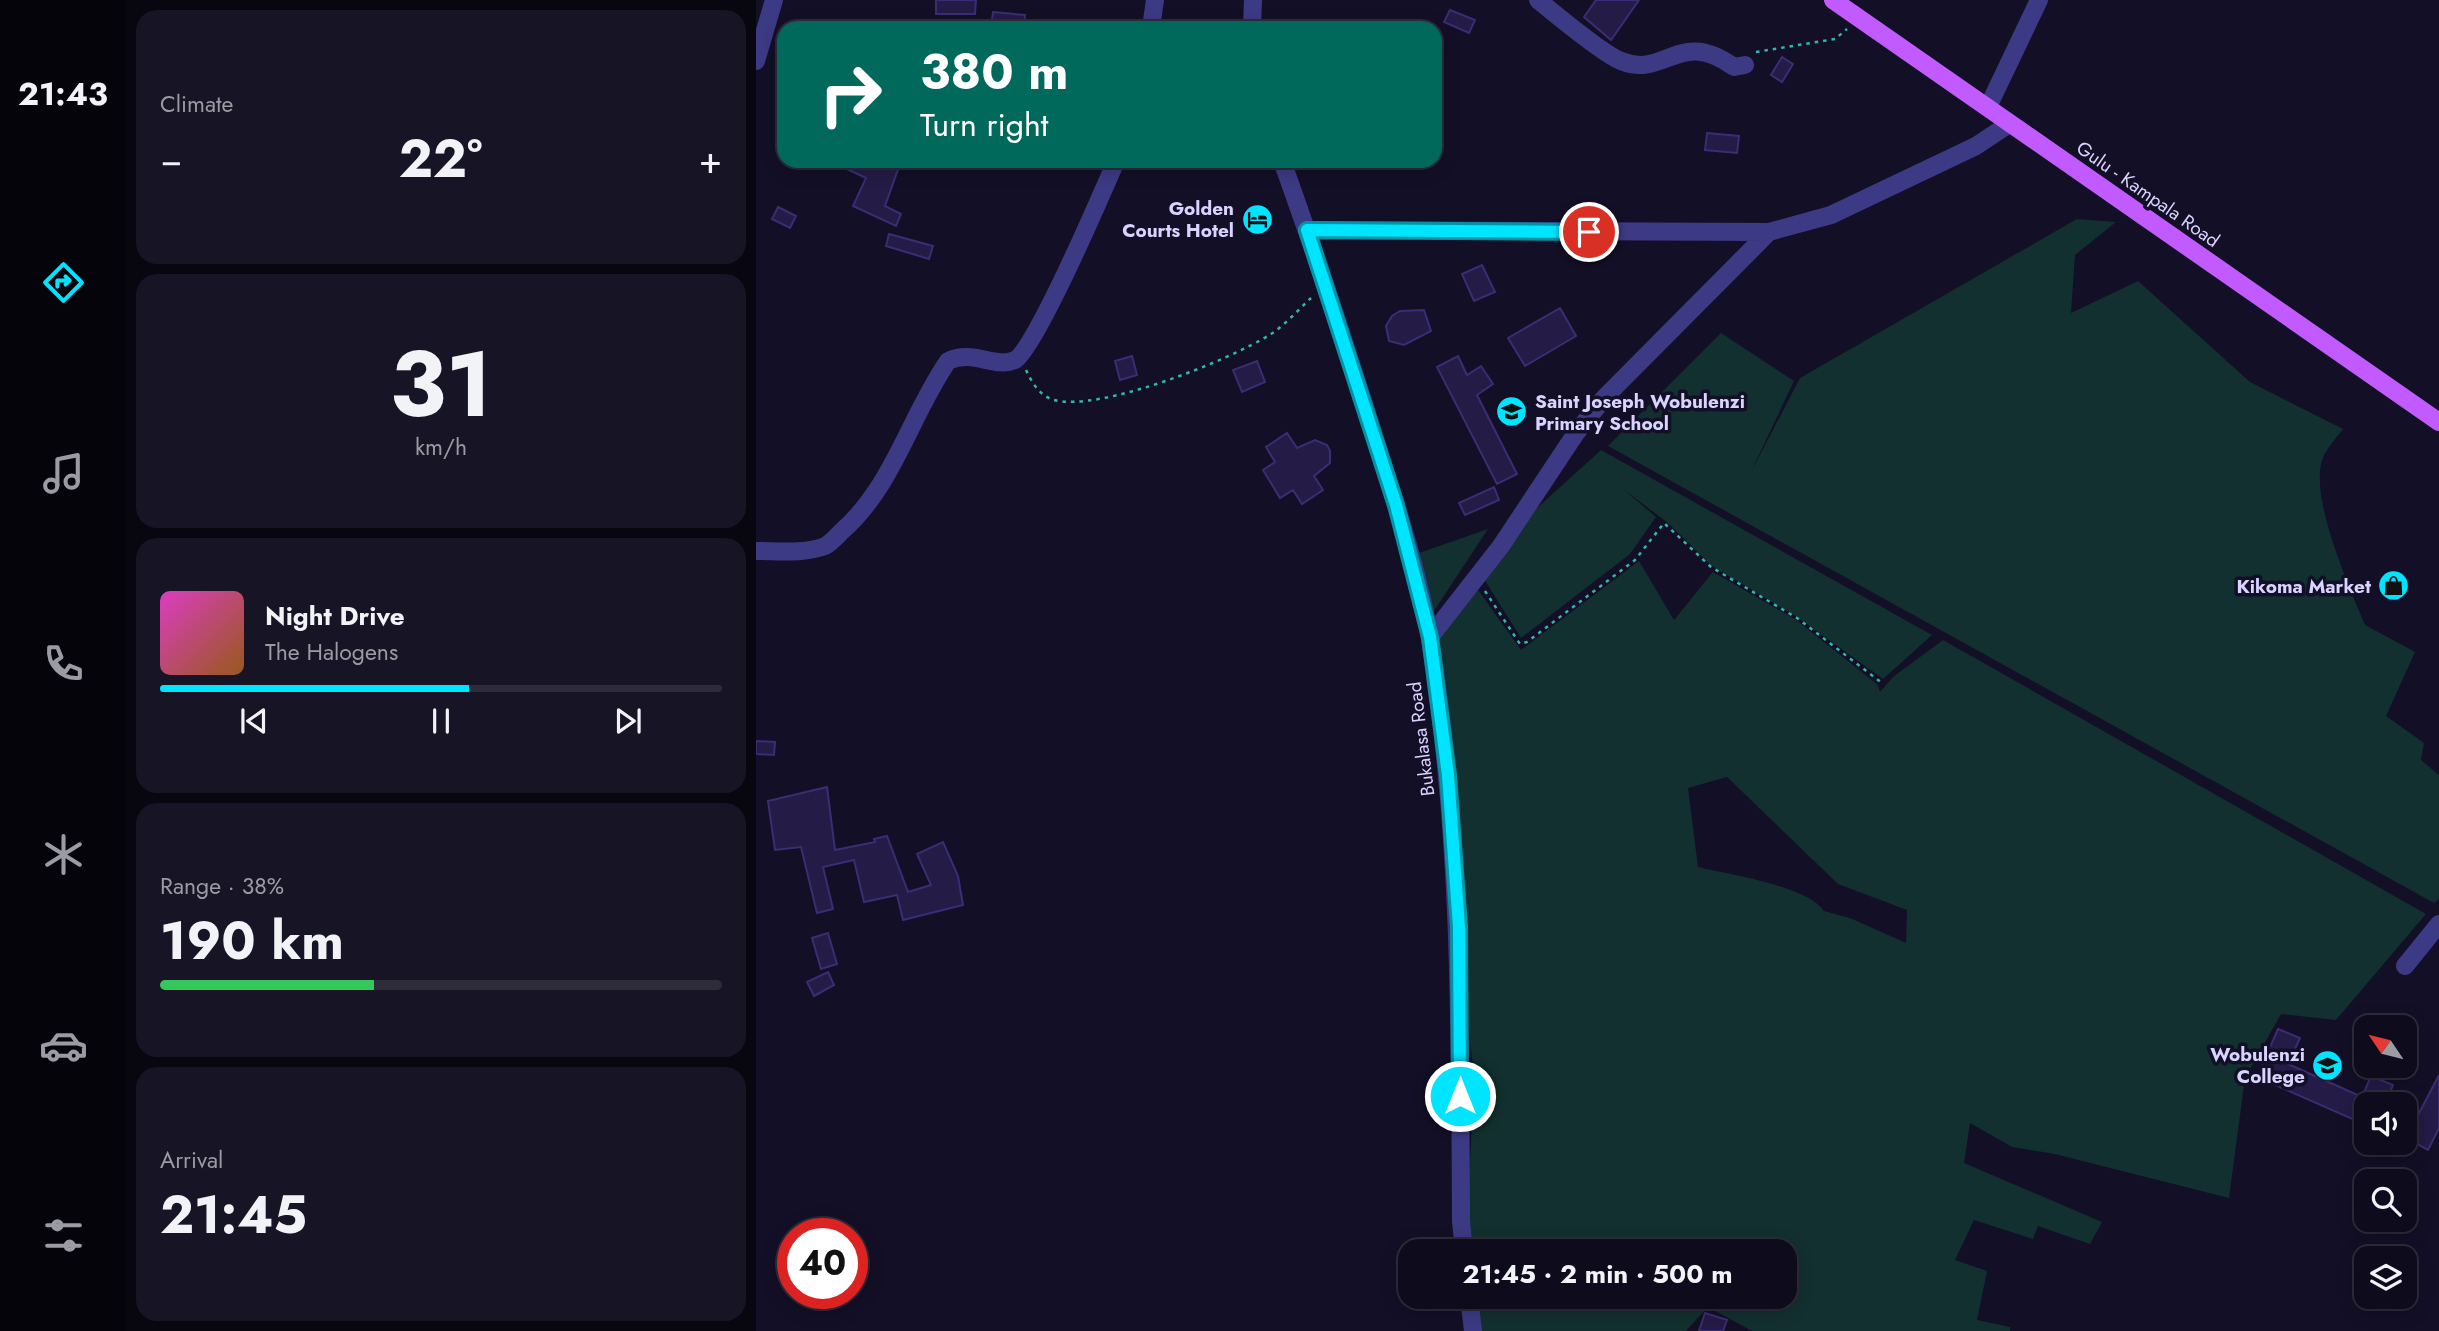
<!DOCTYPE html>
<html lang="en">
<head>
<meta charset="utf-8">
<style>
  :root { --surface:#0e0b1c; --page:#171425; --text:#f1f3f6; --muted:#9b9ba3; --line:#2e2b3b; --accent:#00e5ff }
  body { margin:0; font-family:Jost,sans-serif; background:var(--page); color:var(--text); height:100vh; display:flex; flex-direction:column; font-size:26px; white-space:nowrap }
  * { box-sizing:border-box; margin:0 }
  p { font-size:23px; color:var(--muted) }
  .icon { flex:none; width:38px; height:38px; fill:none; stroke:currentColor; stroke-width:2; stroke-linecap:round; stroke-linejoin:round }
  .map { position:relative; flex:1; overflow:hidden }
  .sheet { display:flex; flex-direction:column; gap:10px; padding:10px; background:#08060f; width:630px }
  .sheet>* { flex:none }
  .guide { position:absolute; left:21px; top:21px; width:665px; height:147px; border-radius:21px; box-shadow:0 4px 18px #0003,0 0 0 2px var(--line); background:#00695c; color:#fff; overflow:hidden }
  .needle { width:46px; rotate:305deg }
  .buttons { position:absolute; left:1598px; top:1015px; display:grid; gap:14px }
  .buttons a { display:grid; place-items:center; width:63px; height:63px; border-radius:14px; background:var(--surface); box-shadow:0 4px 18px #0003,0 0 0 2px var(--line); font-size:35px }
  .speed { position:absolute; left:21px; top:1218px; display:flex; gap:14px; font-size:35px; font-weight:700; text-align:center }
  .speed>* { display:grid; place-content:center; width:91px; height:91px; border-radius:50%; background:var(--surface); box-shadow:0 4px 18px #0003,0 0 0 2px var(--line); line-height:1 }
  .speed .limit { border:10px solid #d22; background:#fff; color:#111 }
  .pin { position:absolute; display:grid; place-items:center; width:60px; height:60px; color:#fff; margin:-30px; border:4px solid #fff; border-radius:50%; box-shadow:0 2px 7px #0007 }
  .me { position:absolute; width:77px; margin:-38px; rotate:0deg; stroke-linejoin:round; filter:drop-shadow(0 0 5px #0008) }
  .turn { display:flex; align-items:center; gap:24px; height:147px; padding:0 28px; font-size:32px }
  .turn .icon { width:91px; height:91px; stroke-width:2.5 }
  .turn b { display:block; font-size:49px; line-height:60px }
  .big { font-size:52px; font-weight:700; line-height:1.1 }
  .sheet .card { flex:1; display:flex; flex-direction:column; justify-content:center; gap:10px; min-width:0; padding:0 24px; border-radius:21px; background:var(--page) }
  .sheet .dial { align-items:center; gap:0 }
  .dial b { font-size:91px; line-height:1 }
  .song { display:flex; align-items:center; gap:21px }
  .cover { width:84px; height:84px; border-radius:10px; background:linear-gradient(135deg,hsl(310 70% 55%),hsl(30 70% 35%)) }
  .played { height:7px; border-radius:4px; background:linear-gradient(90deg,var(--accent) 55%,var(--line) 55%) }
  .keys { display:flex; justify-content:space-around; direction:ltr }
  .heat { display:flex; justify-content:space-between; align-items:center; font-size:38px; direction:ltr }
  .charge { height:10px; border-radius:5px; background:linear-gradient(90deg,#34c759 38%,var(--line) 0) }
  .trip { position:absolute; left:642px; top:1239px; width:399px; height:70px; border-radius:21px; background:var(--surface); box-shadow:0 4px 18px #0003,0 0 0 2px var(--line); font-weight:700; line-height:70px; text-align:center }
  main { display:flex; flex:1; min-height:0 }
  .dock { display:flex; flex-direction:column; width:126px; justify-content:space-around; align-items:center; background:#06040b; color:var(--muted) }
  .dock .icon { width:49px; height:49px }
  .dock .current { color:var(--accent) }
  .dock b { font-size:32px; color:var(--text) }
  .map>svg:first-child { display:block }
</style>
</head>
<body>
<main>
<nav class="dock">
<b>21:43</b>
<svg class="icon current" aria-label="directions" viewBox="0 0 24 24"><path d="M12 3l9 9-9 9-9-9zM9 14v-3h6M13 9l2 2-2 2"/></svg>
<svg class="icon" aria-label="music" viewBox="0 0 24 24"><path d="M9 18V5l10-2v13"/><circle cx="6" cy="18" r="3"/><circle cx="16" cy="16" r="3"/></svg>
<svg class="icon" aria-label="phone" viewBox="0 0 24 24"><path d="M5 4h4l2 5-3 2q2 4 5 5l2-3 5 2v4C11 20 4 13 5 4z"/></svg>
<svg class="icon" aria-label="climate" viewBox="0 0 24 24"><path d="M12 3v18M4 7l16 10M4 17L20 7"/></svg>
<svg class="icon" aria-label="car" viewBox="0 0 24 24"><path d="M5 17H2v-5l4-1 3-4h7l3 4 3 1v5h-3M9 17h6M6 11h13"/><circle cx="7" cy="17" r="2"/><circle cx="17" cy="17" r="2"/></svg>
<svg class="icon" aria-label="filters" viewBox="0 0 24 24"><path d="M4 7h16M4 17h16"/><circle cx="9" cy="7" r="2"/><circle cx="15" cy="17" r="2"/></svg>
</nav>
<section class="sheet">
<div class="card"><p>Climate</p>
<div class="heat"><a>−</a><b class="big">22°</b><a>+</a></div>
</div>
<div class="card dial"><b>31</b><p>km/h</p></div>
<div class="card">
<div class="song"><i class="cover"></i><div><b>Night Drive</b><p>The Halogens</p></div></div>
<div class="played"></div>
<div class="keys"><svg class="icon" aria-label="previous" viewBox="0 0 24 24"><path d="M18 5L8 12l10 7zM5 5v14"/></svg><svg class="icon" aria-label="pause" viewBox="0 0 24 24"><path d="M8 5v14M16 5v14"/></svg><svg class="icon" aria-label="next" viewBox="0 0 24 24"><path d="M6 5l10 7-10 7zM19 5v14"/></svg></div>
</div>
<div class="card"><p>Range · 38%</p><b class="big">190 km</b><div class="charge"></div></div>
<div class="card"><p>Arrival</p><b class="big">21:45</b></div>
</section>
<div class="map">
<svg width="1683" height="1331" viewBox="0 0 1683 1331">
  <rect width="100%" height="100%" fill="#130f26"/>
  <path fill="#12302f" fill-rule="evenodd" d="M1321,219L1360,222L1319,255L1315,313L1382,281L1494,382L1587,429C1581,437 1573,446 1568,455C1550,492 1594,588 1609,625L1659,652L1630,716L1668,743L1665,760L1683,775V899L1678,903L852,446L965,333L1038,381L995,472L1044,378Z
    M845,450L1176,635L1127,679L1041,617L956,566L912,523L867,489L900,517L874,554L765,638L728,579L781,508Z
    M732,529L674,617L663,553Z
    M883,561L918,620L957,572L1039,619L1122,685L1124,692L1137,677L1187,640L1670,914L1580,1020L1525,1014L1489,1078L1473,1198L1299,1154L1256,1147L1214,1123L1208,1163L1346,1222L1334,1244L1282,1226L1277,1239L1218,1220L1199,1260L1231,1271L1221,1320L1254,1327V1331H996L952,1307L930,1331H725L722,1297H1029V1251H717L712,1205L718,1081L682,684H691L677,668L675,647L722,590L765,650ZM971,777L1082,884L1151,910L1150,943L1094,918L1068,911C1052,886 971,874 942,867L932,788Z"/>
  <path fill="#241b47" stroke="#3b2d73" stroke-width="2" d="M180,0H220L219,14H180Z
    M840,0H883L855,40L828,17Z
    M694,10L719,20L713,33L688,22Z
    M237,12L269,15L268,28H235Z
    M1026,57L1037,64L1026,82L1015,75Z
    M951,133L983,136L981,153L949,150Z
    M74,161H145L129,206L145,214L140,226L97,206L110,178Z
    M22,207L40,216L34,228L16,219Z
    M133,234L177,246L173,259L130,246Z
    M726,265L739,292L718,301L706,274Z
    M804,308L820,336L769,366L752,338Z
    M668,310L675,331L648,345L633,341L630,326L636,316L644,311Z
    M376,356L381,375L364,380L359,361Z
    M702,356L711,375L725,366L737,384L721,395L761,474L741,484L681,367Z
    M501,361L509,382L486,392L477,370Z
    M531,433L541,448L559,440L571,445L574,451V463L558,476L567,490L546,504L537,490L524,498L507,470L519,462L510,447Z
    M738,487L743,500L709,515L703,503Z
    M0,741L19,742L18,755L0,754Z
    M71,787L79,850L119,842L118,839L131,836L152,892L175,885L161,854L187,842L202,876L207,905L147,920L141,895L108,902L98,860L67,867L77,909L61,913L45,847L19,850L12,801Z
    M72,933L81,964L65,969L56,938Z
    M72,972L78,985L58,996L51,982Z
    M1522,1029L1544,1038L1532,1064L1606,1097L1615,1076L1637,1085L1629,1104H1610V1125L1501,1077Z
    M1683,1075V1128L1672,1150L1650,1138Z
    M949,1313L971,1320L967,1331H943Z"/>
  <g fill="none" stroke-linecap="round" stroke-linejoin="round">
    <path stroke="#2fb8b0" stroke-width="2.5" stroke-dasharray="3.5 5" stroke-linecap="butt" d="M1000,52L1079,39L1091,29
      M270,370C276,383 284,396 298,400C345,412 474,360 515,334C530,324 542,310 555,298
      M729,591L764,644L771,642L879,560L908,523L955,567L1041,618L1126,683"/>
    <path stroke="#3d3a85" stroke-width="18" d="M782,0C799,14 847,54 865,61C910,79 923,27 978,67L989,65
      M395,28L399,0
      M0,61L18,0
      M1232,107L1283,0
      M551,230L1013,232
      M0,551C21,551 49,554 69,546C75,543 81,536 85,532C137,487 154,416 192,361C217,349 239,369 259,360C279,350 347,191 360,161
      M674,637L745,546L820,433L849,397L1013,232L1075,215L1220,146L1253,124
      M1649,966L1683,924"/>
    <path stroke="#3d3a85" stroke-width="18" d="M496,28L497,0
      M526,161C560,255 591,350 621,445C641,509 663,573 674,639C705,832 704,1027 705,1221L708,1251
      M713,1297L717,1331"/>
    <path stroke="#c25bff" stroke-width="18" d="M1077,0L1683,422"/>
  </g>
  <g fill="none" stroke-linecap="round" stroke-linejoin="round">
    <defs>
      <path id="route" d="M704,1096L703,927L692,775L674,637L640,505L551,230L833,232"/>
    </defs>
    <use href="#route" stroke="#0095a6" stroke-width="18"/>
    <use href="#route" stroke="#00e5ff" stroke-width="12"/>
  </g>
  <defs>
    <symbol id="hotel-disc" viewBox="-11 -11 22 22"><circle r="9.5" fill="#00e5ff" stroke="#130f26"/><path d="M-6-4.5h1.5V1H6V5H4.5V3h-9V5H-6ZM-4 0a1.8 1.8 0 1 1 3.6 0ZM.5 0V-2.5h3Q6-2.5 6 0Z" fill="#111"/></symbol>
    <symbol id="school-disc" viewBox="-11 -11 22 22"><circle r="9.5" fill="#00e5ff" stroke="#130f26"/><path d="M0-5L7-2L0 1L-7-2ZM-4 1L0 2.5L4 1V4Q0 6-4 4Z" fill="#111"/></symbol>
    <symbol id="shop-disc" viewBox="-11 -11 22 22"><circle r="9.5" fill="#00e5ff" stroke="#130f26"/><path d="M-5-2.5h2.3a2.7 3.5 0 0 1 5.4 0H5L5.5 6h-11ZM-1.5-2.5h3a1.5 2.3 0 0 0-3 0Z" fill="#111"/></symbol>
  </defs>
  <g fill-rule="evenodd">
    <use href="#hotel-disc" x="484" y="202" width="35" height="35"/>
    <use href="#school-disc" x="738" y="394" width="35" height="35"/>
    <use href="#shop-disc" x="1620" y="568" width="35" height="35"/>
    <use href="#school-disc" x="1554" y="1048" width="35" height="35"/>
  </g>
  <g text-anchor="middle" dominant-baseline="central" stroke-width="7" stroke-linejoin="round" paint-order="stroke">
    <g font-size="19" fill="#d9d4ff" stroke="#130f26">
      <text transform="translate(1392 194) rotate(35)">Gulu - Kampala Road</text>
      <text transform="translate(665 739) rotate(-97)">Bukalasa Road</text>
    </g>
    <g font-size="19" font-weight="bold" fill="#d9d4ff" stroke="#130f26" text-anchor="end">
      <text x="478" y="208">Golden<tspan x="478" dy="22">Courts Hotel</tspan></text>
      <text x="779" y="401" text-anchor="start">Saint Joseph Wobulenzi<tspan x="779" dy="22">Primary School</tspan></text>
      <text x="1615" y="586">Kikoma Market</text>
      <text x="1549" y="1054">Wobulenzi<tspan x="1549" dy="22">College</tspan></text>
    </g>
  </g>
</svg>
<div class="buttons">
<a><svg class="needle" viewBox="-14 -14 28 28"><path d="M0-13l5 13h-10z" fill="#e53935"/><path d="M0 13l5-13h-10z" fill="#9b9ba3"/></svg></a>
<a><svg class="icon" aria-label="sound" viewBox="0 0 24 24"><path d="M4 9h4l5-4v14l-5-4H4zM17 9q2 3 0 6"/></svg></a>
<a><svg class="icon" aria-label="search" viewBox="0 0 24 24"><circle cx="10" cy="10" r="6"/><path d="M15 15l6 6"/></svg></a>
<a><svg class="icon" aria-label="layers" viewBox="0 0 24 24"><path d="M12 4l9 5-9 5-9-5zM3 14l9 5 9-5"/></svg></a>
</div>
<div class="speed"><div class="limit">40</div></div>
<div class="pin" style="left:833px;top:232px;background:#d93025"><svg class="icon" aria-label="arrive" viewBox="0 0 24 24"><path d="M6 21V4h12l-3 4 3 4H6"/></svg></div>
<svg class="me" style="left:704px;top:1096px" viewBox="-20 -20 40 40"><circle r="17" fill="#00e5ff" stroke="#fff" stroke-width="3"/><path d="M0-11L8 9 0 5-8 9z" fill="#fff"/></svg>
<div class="trip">21:45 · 2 min · 500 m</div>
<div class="guide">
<div class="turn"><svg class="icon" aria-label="right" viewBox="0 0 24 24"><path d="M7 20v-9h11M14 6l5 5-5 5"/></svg><div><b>380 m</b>Turn right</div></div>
</div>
</div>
</main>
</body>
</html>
